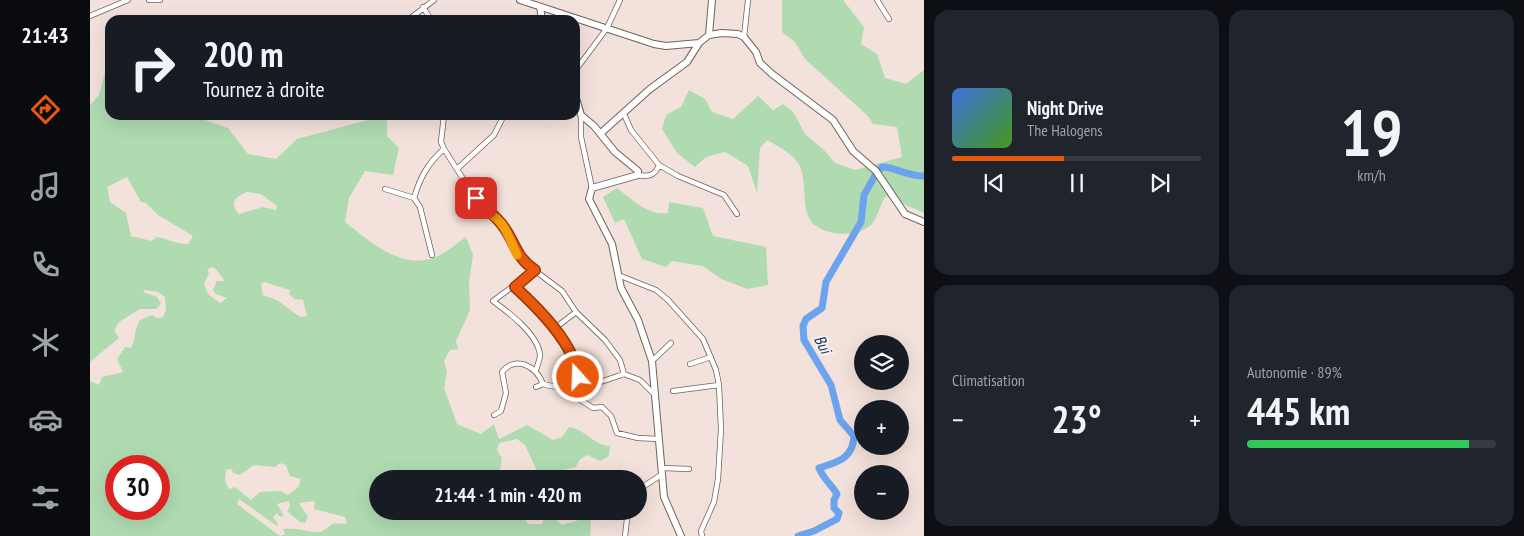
<!DOCTYPE html>
<html lang="fr">
<head>
<meta charset="utf-8">
<style>
  :root { --surface:#171b24; --page:#20242c; --text:#f1f3f6; --muted:#9ea1a6; --line:#363941; --accent:#ea580c }
  body { margin:0; font-family:"PT Sans Narrow",sans-serif; background:var(--page); color:var(--text); height:100vh; display:flex; flex-direction:column; font-size:19px; white-space:nowrap }
  * { box-sizing:border-box; margin:0 }
  p { font-size:16px; color:var(--muted) }
  .icon { flex:none; width:28px; height:28px; fill:none; stroke:currentColor; stroke-width:2; stroke-linecap:round; stroke-linejoin:round }
  .map { position:relative; flex:1; overflow:hidden }
  .sheet { display:flex; flex-direction:column; gap:10px; padding:10px; background:#0d0f14; width:600px }
  .sheet>* { flex:none }
  .top-card { position:absolute; left:15px; top:15px; width:475px; height:105px; border-radius:15px; box-shadow:0 5px 20px #0002; background:#171b24; color:var(--text); overflow:hidden }
  .controls { position:absolute; left:764px; top:335px; display:grid; gap:10px }
  .controls a { display:grid; place-items:center; width:55px; height:55px; border-radius:50%; background:var(--surface); box-shadow:0 5px 20px #0002; font-size:25px }
  .speed { position:absolute; left:15px; top:455px; display:flex; gap:10px; font-size:25px; font-weight:700; text-align:center }
  .speed>* { display:grid; place-content:center; width:65px; height:65px; border-radius:50%; background:var(--surface); box-shadow:0 5px 20px #0002; line-height:1 }
  .speed .limit { border:8px solid #d22; background:#fff; color:#111 }
  .pin { position:absolute; display:grid; place-items:center; width:42px; height:42px; color:#fff; margin:-21px; border-radius:10px; box-shadow:0 2px 8px #0006 }
  .me { position:absolute; width:55px; margin:-28px; rotate:340deg; stroke-linejoin:round; filter:drop-shadow(0 0 4px #0008) }
  .turn { display:flex; align-items:center; gap:18px; height:105px; padding:0 15px; font-size:22px }
  .turn .icon { width:65px; height:65px; stroke-width:2.5 }
  .turn b { display:block; font-size:35px; line-height:42px }
  .big { font-size:38px; font-weight:700; line-height:1.1 }
  .sheet .widget { flex:1; display:flex; flex-direction:column; justify-content:center; gap:8px; min-width:0; padding:0 18px; border-radius:15px; background:var(--page) }
  .sheet .dial { align-items:center; gap:0 }
  .dial b { font-size:65px; line-height:1 }
  .song { display:flex; align-items:center; gap:15px }
  .cover { width:60px; height:60px; border-radius:8px; background:linear-gradient(135deg,hsl(220 70% 55%),hsl(100 70% 35%)) }
  .played { height:5px; border-radius:2px; background:linear-gradient(90deg,var(--accent) 45%,var(--line) 45%) }
  .keys { display:flex; justify-content:space-around; direction:ltr }
  .heat { display:flex; justify-content:space-between; align-items:center; font-size:28px; direction:ltr }
  .charge { height:8px; border-radius:4px; background:linear-gradient(90deg,#34c759 89%,var(--line) 0) }
  .sheet .tiles { flex:1; display:grid; gap:10px; grid-template-columns:repeat(2,1fr) }
  .trip { position:absolute; left:279px; top:470px; width:278px; height:50px; border-radius:25px; background:var(--surface); box-shadow:0 5px 20px #0002; font-weight:700; line-height:50px; text-align:center }
  main { display:flex; flex:1; min-height:0 }
  .tabs { display:flex; flex-direction:column; width:90px; justify-content:space-around; align-items:center; background:#090b0e; color:var(--muted) }
  .tabs .icon { width:35px; height:35px }
  .tabs .active { color:var(--accent) }
  .tabs b { font-size:22px; color:var(--text) }
  .map>svg:first-child { display:block }
</style>
</head>
<body>
<main>
<nav class="tabs">
<b>21:43</b>
<svg class="icon active" aria-label="directions" viewBox="0 0 24 24"><path d="M12 3l9 9-9 9-9-9zM9 14v-3h6M13 9l2 2-2 2"/></svg>
<svg class="icon" aria-label="music" viewBox="0 0 24 24"><path d="M9 18V5l10-2v13"/><circle cx="6" cy="18" r="3"/><circle cx="16" cy="16" r="3"/></svg>
<svg class="icon" aria-label="phone" viewBox="0 0 24 24"><path d="M5 4h4l2 5-3 2q2 4 5 5l2-3 5 2v4C11 20 4 13 5 4z"/></svg>
<svg class="icon" aria-label="climate" viewBox="0 0 24 24"><path d="M12 3v18M4 7l16 10M4 17L20 7"/></svg>
<svg class="icon" aria-label="car" viewBox="0 0 24 24"><path d="M5 17H2v-5l4-1 3-4h7l3 4 3 1v5h-3M9 17h6M6 11h13"/><circle cx="7" cy="17" r="2"/><circle cx="17" cy="17" r="2"/></svg>
<svg class="icon" aria-label="filters" viewBox="0 0 24 24"><path d="M4 7h16M4 17h16"/><circle cx="9" cy="7" r="2"/><circle cx="15" cy="17" r="2"/></svg>
</nav>
<div class="map">
<svg width="834" height="536" viewBox="0 0 834 536">
  <rect width="100%" height="100%" fill="#f3e2db"/>
  <path fill="#b0dbb1" fill-rule="evenodd" d="M692,0H753L774,27L771,44L787,54L795,78L816,84L834,70V213L795,196C791,205 787,217 782,224C768,240 725,236 718,216C712,200 717,177 708,163C702,153 687,146 677,140L670,148L667,193L658,166L635,152L616,157L605,167L587,153L572,129L576,115L591,107L599,90L615,99L622,112L643,119L668,96L683,110L693,104L704,113L715,134L734,150L745,163L765,170L812,157L807,127L783,124L778,116L715,59L705,42L692,32Z
    M20,54V115H100L138,128L158,154L186,159L207,139L297,115V136L309,148L303,175L275,171L259,198L255,222C278,240 311,270 343,258C355,254 366,244 376,237L383,255L379,282L380,310L366,341L368,349L360,350L354,361L357,371L354,388L367,424L391,434L404,424L409,439L437,425L463,440L472,437L479,427C495,429 503,445 520,446L519,456L510,461L497,455L489,460L486,467L459,474L447,471L435,445L427,439L409,443L407,450L412,458L409,474L414,479H288V511H406L410,513L412,511H430L438,524H452L456,515L463,517L472,525L487,521L486,511H501L500,536H0V381L9,385L12,377L33,372L27,359L35,347L41,348C46,338 44,330 50,320L62,315L68,318L73,317L76,310L75,297L68,292L55,290L53,292L67,297L71,304L66,309H50L29,322L24,330L29,338L0,362V105L9,95ZM37,177L51,202L56,203L68,215L103,236L98,244C86,245 78,238 66,237L62,241L41,236L36,213L20,202L17,187ZM157,192L171,194L187,206L186,210L173,207L149,214C139,203 145,197 157,192ZM121,267L125,268L135,281H127L123,290L126,294L137,298L130,303L118,294L114,284L119,273L117,270ZM174,282L200,290L199,294L204,299L213,300L217,316L210,317L187,300L173,295L171,284ZM190,463L196,465L200,476L211,479L208,487L198,495L191,491L170,492L161,500L145,487L139,489L135,481L136,470L142,469L143,473L150,475L164,465L185,467ZM69,466V509H26V466ZM149,499L187,526L188,524L183,517L187,513L190,517L194,516L187,504L199,501L200,507L197,511L210,522L215,523L218,517L209,503L225,501L224,509L255,517L257,524L244,523L231,532C217,533 207,527 193,529L195,534L190,536L147,504Z
    M527,188C543,200 558,216 578,213L579,202L613,208L623,236L676,247L678,285L657,289L631,279L613,266L582,261L576,267L552,259L534,219L525,223L513,197Z"/>
  <g fill="none" stroke-linecap="round" stroke-linejoin="round">
    <path stroke="#6ba3ec" stroke-width="7" d="M708,536L724,531L747,519L749,513L744,508V500L747,494C741,484 734,480 729,468C747,462 763,459 764,436L750,420L741,385L714,340L713,326L716,319L732,308L736,282L771,222L774,195L787,172L792,167C806,167 816,176 834,176"/>
    <defs>
      <path id="street" d="M59,0H70
        M787,0L799,19
        M333,7L341,20
        M0,16L38,0
        M318,20L344,0
        M654,37L658,0
        M485,71L517,28L530,0
        M534,114L541,130L569,165L588,176L634,195L647,214
        M354,115L351,142L354,149L393,210L408,219L432,261L472,291L486,312L515,340L530,360L534,374L550,380L565,395
        M491,115V137L502,188
        M367,169L404,135L414,115
        M548,175C558,177 565,176 569,165
        M295,189L324,198
        M342,255L330,207L324,198C330,178 337,164 354,149
        M445,270L403,301C418,312 448,334 450,355C450,360 447,366 446,370
        M528,275L566,290L578,300L613,339L626,370L629,385L631,429L628,479L624,502L611,531L612,536
        M425,287C445,305 481,341 487,367C489,373 489,380 491,386
        M465,328L486,312
        M562,361L581,343
        M600,364L621,357
        M446,387L453,384C483,393 505,384 534,374
        M474,389L503,408L512,407L521,416L527,433L548,438L569,439
        M583,391L629,385
        M404,415L411,411L416,393L412,372C426,355 446,366 453,384
        M572,468L599,469
        M548,490L571,475
        M535,536L538,511"/>
      <path id="secondary" d="M430,0L564,44L576,46L609,43
        M450,7L452,20
        M619,35L622,0
        M485,95L491,115L504,126L525,152L548,171V175L502,188L499,199L522,244L531,288L548,320L562,361L574,497L591,536
        M511,133L560,89L597,62L609,43L619,35L632,33L648,34L654,37L666,52L670,63L682,74L743,120L763,151L786,171L815,214L834,222"/>
    </defs>
    <use href="#street" stroke="#6f615b" stroke-width="6"/>
    <use href="#secondary" stroke="#6f615b" stroke-width="8"/>
    <use href="#street" stroke="#fff" stroke-width="4.5"/>
    <use href="#secondary" stroke="#fff" stroke-width="6"/>
  </g>
  <g fill="none" stroke-linecap="round" stroke-linejoin="round">
    <defs>
      <path id="route" d="M386,198C394,212 400,210 408,220C425,237 423,256 445,270L425,287C448,308 485,344 488,377"/>
    </defs>
    <use href="#route" stroke="#983908" stroke-width="12"/>
    <use href="#route" stroke="#ea580c" stroke-width="9"/>
    <path stroke="#f59e0b" stroke-width="9" d="M403,216C416,224 420,241 427,255"/>
  </g>
  <g text-anchor="middle" dominant-baseline="central" stroke-width="4" stroke-linejoin="round" paint-order="stroke">
    <g font-size="16" font-style="italic" fill="#0f3664" stroke="#fef0eb">
      <text transform="translate(733 344) rotate(63)">Bui</text>
    </g>
  </g>
</svg>
<div class="controls">
<a><svg class="icon" aria-label="layers" viewBox="0 0 24 24"><path d="M12 4l9 5-9 5-9-5zM3 14l9 5 9-5"/></svg></a>
<a>+</a>
<a>−</a>
</div>
<div class="speed"><div class="limit">30</div></div>
<div class="pin" style="left:386px;top:198px;background:#d93025"><svg class="icon" aria-label="arrive" viewBox="0 0 24 24"><path d="M6 21V4h12l-3 4 3 4H6"/></svg></div>
<svg class="me" style="left:488px;top:377px" viewBox="-20 -20 40 40"><circle r="17" fill="#ea580c" stroke="#fff" stroke-width="3"/><path d="M0-11L8 9 0 5-8 9z" fill="#fff"/></svg>
<div class="trip">21:44 · 1 min · 420 m</div>
<div class="top-card">
<div class="turn"><svg class="icon" aria-label="right" viewBox="0 0 24 24"><path d="M7 20v-9h11M14 6l5 5-5 5"/></svg><div><b>200 m</b>Tournez à droite</div></div>
</div>
</div>
<section class="sheet">
<div class="tiles">
<div class="widget">
<div class="song"><i class="cover"></i><div><b>Night Drive</b><p>The Halogens</p></div></div>
<div class="played"></div>
<div class="keys"><svg class="icon" aria-label="previous" viewBox="0 0 24 24"><path d="M18 5L8 12l10 7zM5 5v14"/></svg><svg class="icon" aria-label="pause" viewBox="0 0 24 24"><path d="M8 5v14M16 5v14"/></svg><svg class="icon" aria-label="next" viewBox="0 0 24 24"><path d="M6 5l10 7-10 7zM19 5v14"/></svg></div>
</div>
<div class="widget dial"><b>19</b><p>km/h</p></div>
<div class="widget"><p>Climatisation</p>
<div class="heat"><a>−</a><b class="big">23°</b><a>+</a></div>
</div>
<div class="widget"><p>Autonomie · 89%</p><b class="big">445 km</b><div class="charge"></div></div>
</div>
</section>
</main>
</body>
</html>
